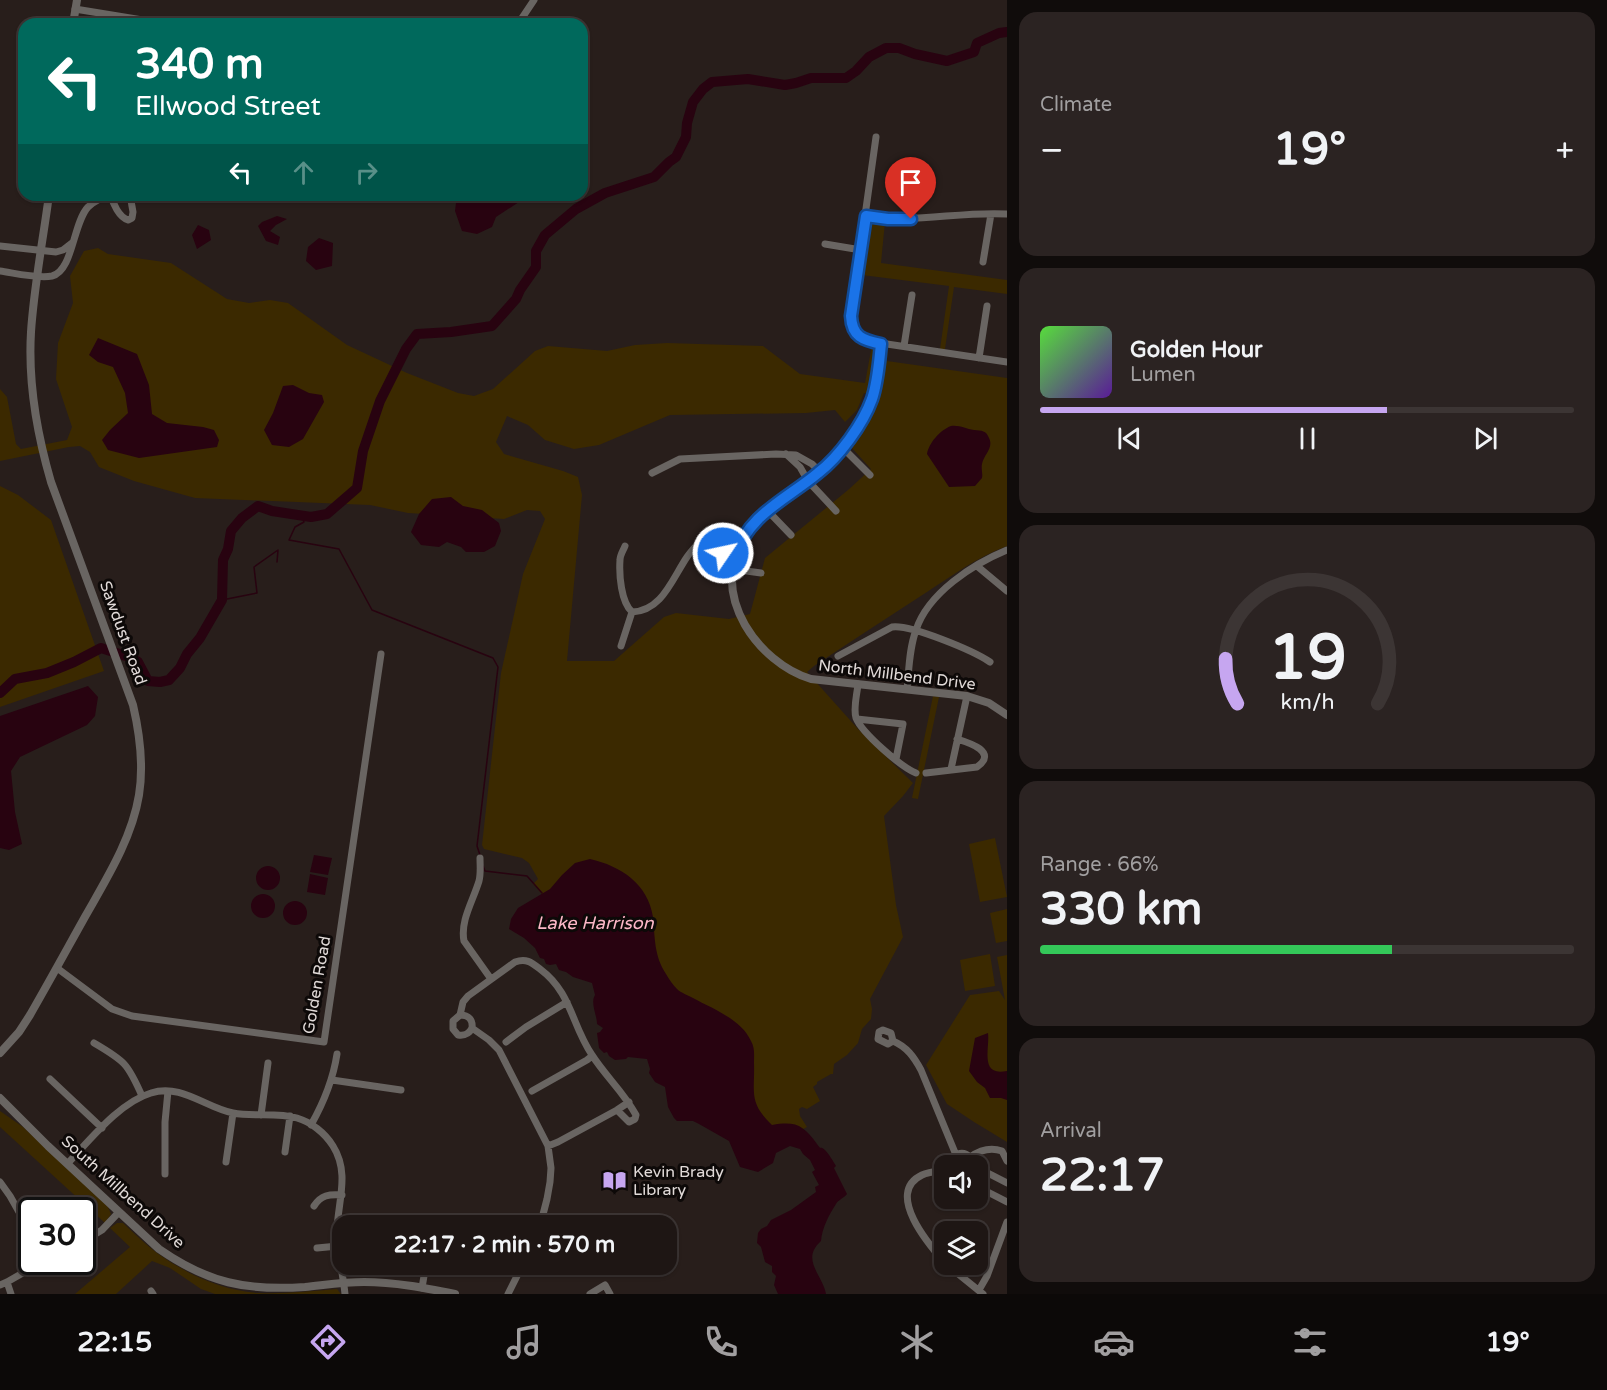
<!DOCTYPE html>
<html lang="en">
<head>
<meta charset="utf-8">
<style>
  :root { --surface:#1e1614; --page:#2b2322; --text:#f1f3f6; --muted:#a19fa0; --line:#3c3534; --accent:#c6a6f0 }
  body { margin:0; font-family:"Varela Round",sans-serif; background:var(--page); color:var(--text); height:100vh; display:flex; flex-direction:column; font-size:22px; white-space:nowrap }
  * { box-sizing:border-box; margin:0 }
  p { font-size:20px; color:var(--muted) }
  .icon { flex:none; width:33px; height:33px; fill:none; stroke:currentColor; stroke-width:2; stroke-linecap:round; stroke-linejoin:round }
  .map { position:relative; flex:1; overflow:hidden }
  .drawer { display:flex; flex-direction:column; gap:12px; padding:12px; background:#100c0b; width:600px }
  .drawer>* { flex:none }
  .guide { position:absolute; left:18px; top:18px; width:570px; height:183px; border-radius:18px; box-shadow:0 2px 4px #0004,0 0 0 2px var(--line); background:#00695c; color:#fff; overflow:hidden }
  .tools { position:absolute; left:934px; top:1155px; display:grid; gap:12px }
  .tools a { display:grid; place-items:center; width:54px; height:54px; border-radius:12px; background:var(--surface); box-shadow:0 2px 4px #0004,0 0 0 2px var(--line); font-size:30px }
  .speed { position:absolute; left:18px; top:1197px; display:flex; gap:12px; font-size:30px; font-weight:700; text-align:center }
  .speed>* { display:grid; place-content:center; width:78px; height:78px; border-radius:50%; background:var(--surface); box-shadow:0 2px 4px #0004,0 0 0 2px var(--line); line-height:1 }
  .speed .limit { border:3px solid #111; border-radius:9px; background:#fff; color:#111 }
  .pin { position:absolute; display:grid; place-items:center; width:51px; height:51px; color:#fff; margin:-62px -26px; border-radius:50% 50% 50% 0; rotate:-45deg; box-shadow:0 0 6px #0007 }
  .pin .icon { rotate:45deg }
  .me { position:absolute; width:66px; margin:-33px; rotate:56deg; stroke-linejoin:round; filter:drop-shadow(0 0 4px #0008) }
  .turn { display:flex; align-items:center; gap:21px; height:126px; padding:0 18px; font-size:27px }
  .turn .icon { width:78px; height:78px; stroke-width:2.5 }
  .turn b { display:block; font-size:42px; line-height:51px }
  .lanes { display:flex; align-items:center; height:57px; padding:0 18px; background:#0003; justify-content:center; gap:30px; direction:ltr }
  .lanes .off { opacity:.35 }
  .big { font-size:45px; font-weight:800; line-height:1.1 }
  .drawer .card { flex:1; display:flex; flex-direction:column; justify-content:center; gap:9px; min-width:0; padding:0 21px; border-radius:18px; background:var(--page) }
  .drawer .dial { align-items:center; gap:0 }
  .dial svg { height:156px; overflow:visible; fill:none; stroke:var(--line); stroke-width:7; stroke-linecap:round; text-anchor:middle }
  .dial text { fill:var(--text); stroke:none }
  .song { display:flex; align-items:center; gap:18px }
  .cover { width:72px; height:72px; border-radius:9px; background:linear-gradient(135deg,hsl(110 70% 55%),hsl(270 70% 35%)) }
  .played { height:6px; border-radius:3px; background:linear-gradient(90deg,var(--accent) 65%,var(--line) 65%) }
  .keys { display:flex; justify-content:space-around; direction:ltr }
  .heat { display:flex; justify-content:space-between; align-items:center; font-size:33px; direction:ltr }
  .charge { height:9px; border-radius:4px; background:linear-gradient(90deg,#34c759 66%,var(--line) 0) }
  .trip { position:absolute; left:332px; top:1215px; width:345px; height:60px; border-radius:18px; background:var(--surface); box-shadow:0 2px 4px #0004,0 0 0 2px var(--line); font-weight:800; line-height:60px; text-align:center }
  .tab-bar { display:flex; height:96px; justify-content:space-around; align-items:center; background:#0c0908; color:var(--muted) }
  .tab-bar .icon { width:42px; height:42px }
  .tab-bar .active { color:var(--accent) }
  .tab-bar b { font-size:27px; color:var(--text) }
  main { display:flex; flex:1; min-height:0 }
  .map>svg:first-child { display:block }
</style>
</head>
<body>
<main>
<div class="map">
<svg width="1007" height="1294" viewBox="0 0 1007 1294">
  <rect width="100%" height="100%" fill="#281e1b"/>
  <path fill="#3b2900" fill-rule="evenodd" d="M872,221L885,222L881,263L1007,280V294L954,287L945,349H940L949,286L862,275L868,225Z
    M98,248L108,254L171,263L227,299L249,303L270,300L288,303L347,345L407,373L458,393L474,396L493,389L535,351L548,346L607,351L635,345L667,343L763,346L800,374L865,383L872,345L877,349L878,386L883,354L886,349L888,348L887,361L1007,378V546C977,557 953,575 927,592C889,617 851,641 814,666L807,672L858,729L913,783L903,796L884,816L896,905L903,937L870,999L872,1009L871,1019L862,1029L858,1043L847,1055L834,1064L833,1074H831L817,1082V1084L813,1087L820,1101L807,1109L802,1107L799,1109L800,1116L807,1127L788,1137L779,1138L613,975L533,884L538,879L529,863L522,858L484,849L482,845L501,673L523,574L545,519L540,511L527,510L504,519L408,513L370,505L195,498L134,481L99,467L90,452L80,446L69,447L0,461V389L7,397L16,444L21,449L67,440L72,427L56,379L58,343L73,303L70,276L84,251ZM864,393L877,396L872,410L851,447L871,469L848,490L765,558L750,614L729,619L676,613L664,617L614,661H567L582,495L578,477L563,471L504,454L496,442L507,416L528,425L545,440L574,449L599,445L670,415L806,413L835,410L845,422L857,410Z
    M0,486L18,495L51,520L104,671L0,707Z
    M933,696L939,697L918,799L912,798Z
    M995,838L1007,897L980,902L969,844Z
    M1007,909V941L996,943L990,913Z
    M990,954L995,986L965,991L960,960Z
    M1007,955V1142L974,1122L947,1104L926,1065L970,995L999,991L1005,1000L997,957Z
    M0,1111L23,1127L108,1207L111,1214L105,1223L0,1127Z
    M117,1223H123C134,1233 145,1244 157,1253C186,1274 223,1291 259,1293C285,1294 311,1291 337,1289L341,1294H215L201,1289L170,1268L152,1261L116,1294H75L130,1247L110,1228Z"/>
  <path fill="#280310" d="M457,195H520L519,202L496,217L492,227L477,234L462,231L455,211Z
    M277,216L287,219L276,225L270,231L280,237L278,245L266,241L258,226L262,222Z
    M198,225L209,230L211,240L197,249L192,235Z
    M319,238L333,243L332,266L316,270L306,261L308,247Z
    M98,338L137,354L149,385L152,414L167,423L203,427L214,430L219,440L217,447L139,458L108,450L102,440L110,430L128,413L125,393L113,367L98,362L89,355Z
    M293,385L309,393L322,395L324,402L303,439L289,447L272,445L264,430L273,413L283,386Z
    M951,426C960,425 966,429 974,430C982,431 986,430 989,438C994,448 984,454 982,464C981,469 983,474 982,478L975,486L949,487L927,454C929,443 940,430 951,426Z
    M451,497L463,506L482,510L499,523L501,531L495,546L484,552H466L461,547L447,542L439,547L421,545L411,532L419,514L432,499Z
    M88,686L98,697L95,716L87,725L20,757L11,771L15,812L22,844L9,850L0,848V716Z
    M314,855L332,858L328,875L310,872Z
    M590,859C621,866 648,884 653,917C655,938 654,956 666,974C669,979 673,985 677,989C681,993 688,995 693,998C713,1009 741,1019 751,1041C755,1048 754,1055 754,1063C755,1093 748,1102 772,1125C796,1121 803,1125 817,1144C822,1151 819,1145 825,1150C829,1154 833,1161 836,1166L834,1168L847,1194C844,1198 838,1200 836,1204C829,1215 822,1228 821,1241C800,1260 823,1275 826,1294H778L774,1285L776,1276L772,1272V1266L765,1262L761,1247L757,1243L758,1233L761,1229L767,1226L771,1220L791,1210L816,1192L815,1187L819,1185L812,1172L815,1170L810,1160L803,1154L800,1149L790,1146L776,1153L773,1163L758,1172L740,1167L729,1141L699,1124L693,1121H677L674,1118L668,1107L665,1087L655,1082L649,1073L650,1069L647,1059L628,1057L626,1059L615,1060L609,1056L607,1052L604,1053L599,1048L597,1033L600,1032L603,1028L597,1024C597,1015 590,1003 595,995L592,983L573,977L566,972L559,970L556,964L550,965L546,964L544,959L540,958L535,948L524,938L509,929L511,919L518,908L550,889L562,875L575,863Z
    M256 878a12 12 0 1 1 24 0a12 12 0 1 1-24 0Z
    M310,874L328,878L325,895L307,892Z
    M251 906a12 12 0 1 1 24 0a12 12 0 1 1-24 0Z
    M283 913a12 12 0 1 1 24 0a12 12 0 1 1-24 0Z
    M988,1033C990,1048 979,1077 1007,1071V1100L1001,1098H990L985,1088L977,1082L969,1071L975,1038Z"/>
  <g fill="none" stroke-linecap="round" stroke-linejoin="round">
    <path stroke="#280310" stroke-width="1.5" d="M302,517L304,522L295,527L289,540L339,549L372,610L493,658L498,667L477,846L480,855
      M222,600L257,593L254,567L278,550L277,562
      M483,866L485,871L527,876L542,893"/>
    <path stroke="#280310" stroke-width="10" d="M0,693L15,679L47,673L74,662L101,648L132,658L138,662L148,681L160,682L169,680L180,668L187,654L200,638L222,600L223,560L228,549L231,531L242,518L258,506L272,511L311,517L327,514L357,488L363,451L380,401L406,349L417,334L451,332L492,326L516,299L520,290L536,267V251L545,235L576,209L605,193L654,177L669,162L676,157L686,137L687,123L693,102L703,89L712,82L748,79L785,85L796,83L811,78H846L856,71L869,57L886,48H899L915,54L947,61L974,52L977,43L999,33L1007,32"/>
    <path stroke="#696562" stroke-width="7" d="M75,9L167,24
      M518,24L534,0
      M876,137L851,316C851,329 856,336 867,341L1007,362
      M111,195C113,204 119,217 128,220L132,218L133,212L130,195
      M866,216C913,224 960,211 1007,214
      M825,244L861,250
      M0,246L56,252L63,250L72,243
      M983,262L991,214
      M0,271C14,273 38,279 52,276C73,271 73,223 88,207C95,200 103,197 113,195
      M904,346L912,295
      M979,358L987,306
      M842,447L870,475
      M786,454L800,467L808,481L836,511
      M652,473L680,459L776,454L796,455L812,464L820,472
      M767,510L791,535
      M625,546C623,551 620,555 620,560C619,575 621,602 632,612C662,611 672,579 687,557C691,551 697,545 702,539H715L738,546
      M696,547L712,550L735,557
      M977,566L1007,591
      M732,569L761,573
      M621,646L632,612
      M838,656L892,627C910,624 974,651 990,662
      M858,684C857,695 853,708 856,718C862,733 901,767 916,773
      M907,689C909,670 909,649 916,630C928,593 973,564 1007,550
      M857,719L903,724L896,759
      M951,769L967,696
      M926,773L977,767C998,752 970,743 957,739
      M480,858C480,866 481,873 479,881C473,901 460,921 464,941L491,979
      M57,968L112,1009L132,1016L324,1042L381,654
      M460,1015L463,1002L468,996L515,962C526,958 531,962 540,969C572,993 571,1024 592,1055C606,1077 623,1091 636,1115L635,1119L629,1122L617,1110
      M472,1028C469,1034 465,1036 458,1035L453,1029V1021L460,1015C469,1015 473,1020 472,1028L489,1040L499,1050L548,1146L551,1168L550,1182L547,1199L540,1226
      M893,1041L891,1033L883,1030L879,1032L878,1039L888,1044L893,1041C907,1047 914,1057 921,1070L956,1155
      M506,1042L526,1027L567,1002
      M94,1043C125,1061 128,1064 142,1096
      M50,1079L102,1128
      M332,1080L401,1090
      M532,1091L587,1060L592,1056
      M261,1115L268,1063
      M311,1125C324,1102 333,1080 337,1054
      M548,1146L558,1142L617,1110L629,1102
      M285,1152L290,1116
      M970,1157C980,1150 991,1147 1002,1151L1007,1161
      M226,1162L233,1113
      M68,1163C90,1140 120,1102 151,1093C181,1083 206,1108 233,1113C254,1117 277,1112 297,1118C311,1122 325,1133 333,1146C350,1173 338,1201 337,1230C337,1252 343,1273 345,1294
      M951,1166L953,1157C959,1152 965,1152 970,1157L972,1166
      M978,1168L1007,1183
      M945,1170C938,1171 928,1172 922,1175C884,1193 930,1246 945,1263
      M165,1174V1122L168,1091
      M0,1182L10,1196L32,1235
      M978,1187L1007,1202
      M314,1206C321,1195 329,1194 342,1195
      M432,1226L433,1222
      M82,1242L102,1230L119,1212
      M317,1248L338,1246
      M946,1264L983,1294
      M7,1282L11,1294
      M0,1285L7,1282L42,1262
      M422,1288L426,1264
      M979,1290L987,1276L1007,1222
      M151,1291L153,1294
      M508,1294L523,1264
      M590,1294L605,1285L610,1294"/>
    <path stroke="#696562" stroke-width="8" d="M73,24L77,0
      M881,344C876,379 874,404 852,434C842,447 832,462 819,472C803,486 783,496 767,509C731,540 721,583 745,625C759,649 784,671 811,679L967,696L989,703L1007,715
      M0,1053L19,1032L30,1015C49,982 67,949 86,915C107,878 132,838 139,795C144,764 140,735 133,705L51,482C37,434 28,382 31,332C34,286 43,240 49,195
      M0,1098L48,1146L159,1249C208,1283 246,1291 305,1287C325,1285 344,1282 364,1282C395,1282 425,1288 455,1294"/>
  </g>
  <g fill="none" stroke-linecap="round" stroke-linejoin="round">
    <defs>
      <path id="route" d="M723,553L735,557C747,515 787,499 818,473C839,457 863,424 872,399C878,381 879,362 881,344C863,340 852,337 851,316L866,216L888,219H911"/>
    </defs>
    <use href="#route" stroke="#114b97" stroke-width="15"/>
    <use href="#route" stroke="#1a73e8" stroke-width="10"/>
  </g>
  <defs>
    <symbol id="library-bare" viewBox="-9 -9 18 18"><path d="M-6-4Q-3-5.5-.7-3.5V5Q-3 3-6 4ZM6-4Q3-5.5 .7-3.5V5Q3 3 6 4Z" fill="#c6a6f0" stroke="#0d0908" stroke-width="2.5" paint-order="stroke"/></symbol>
  </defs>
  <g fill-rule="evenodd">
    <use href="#library-bare" x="598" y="1164" width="33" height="33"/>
  </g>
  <g text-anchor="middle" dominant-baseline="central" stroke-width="6" stroke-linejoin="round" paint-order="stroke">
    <g font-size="16" fill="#e1dad8" stroke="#0d0908">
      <text transform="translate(123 633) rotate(70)">Sawdust Road</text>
      <text transform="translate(897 675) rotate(7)">North Millbend Drive</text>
      <text transform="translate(317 985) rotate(-80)">Golden Road</text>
      <text transform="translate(123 1192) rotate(42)">South Millbend Drive</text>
    </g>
    <g font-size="16" fill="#e1dad8" stroke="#0d0908" text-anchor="start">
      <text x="633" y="1172">Kevin Brady<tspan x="633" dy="18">Library</tspan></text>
    </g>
    <g font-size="18" font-style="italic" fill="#fcb7c7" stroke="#0d0908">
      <text x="595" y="923">Lake Harrison</text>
    </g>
  </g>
</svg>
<div class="tools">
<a><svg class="icon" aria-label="sound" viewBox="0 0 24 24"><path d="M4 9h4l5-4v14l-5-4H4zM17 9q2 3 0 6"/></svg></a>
<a><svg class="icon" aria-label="layers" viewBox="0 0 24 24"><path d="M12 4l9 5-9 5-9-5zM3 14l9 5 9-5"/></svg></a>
</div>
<div class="speed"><div class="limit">30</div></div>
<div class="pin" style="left:911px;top:219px;background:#d93025"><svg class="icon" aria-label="arrive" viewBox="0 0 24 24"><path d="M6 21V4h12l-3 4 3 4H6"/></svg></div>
<svg class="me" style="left:723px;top:553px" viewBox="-20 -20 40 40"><circle r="17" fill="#1a73e8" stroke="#fff" stroke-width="3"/><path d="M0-11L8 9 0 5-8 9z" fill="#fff"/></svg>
<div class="trip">22:17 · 2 min · 570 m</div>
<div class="guide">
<div class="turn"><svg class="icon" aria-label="left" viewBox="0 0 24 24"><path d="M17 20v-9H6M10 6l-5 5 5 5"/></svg><div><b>340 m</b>Ellwood Street</div></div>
<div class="lanes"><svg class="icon" aria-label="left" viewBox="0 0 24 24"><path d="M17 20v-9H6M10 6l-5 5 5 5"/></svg><svg class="icon off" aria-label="ahead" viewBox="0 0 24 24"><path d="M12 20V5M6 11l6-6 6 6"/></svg><svg class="icon off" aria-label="right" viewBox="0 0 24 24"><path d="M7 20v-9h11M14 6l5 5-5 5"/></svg></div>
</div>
</div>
<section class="drawer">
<div class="card"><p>Climate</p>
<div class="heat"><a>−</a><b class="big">19°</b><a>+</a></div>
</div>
<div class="card">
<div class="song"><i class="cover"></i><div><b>Golden Hour</b><p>Lumen</p></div></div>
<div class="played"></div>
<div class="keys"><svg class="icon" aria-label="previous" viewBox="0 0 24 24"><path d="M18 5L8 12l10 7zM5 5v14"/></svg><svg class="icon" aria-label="pause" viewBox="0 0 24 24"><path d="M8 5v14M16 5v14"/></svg><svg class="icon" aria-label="next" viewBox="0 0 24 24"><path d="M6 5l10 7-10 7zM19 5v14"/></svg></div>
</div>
<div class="card dial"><svg viewBox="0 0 100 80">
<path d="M14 69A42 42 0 1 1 86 69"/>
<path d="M14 69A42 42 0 0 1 8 46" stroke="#c6a6f0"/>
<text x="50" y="56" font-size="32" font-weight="700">19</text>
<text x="50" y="72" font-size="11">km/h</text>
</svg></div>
<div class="card"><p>Range · 66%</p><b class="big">330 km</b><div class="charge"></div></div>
<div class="card"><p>Arrival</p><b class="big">22:17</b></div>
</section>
</main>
<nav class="tab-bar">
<b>22:15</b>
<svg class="icon active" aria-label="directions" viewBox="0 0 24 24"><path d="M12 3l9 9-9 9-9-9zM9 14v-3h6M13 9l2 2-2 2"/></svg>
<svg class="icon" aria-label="music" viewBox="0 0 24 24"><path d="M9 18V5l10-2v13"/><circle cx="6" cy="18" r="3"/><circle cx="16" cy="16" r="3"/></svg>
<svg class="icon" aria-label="phone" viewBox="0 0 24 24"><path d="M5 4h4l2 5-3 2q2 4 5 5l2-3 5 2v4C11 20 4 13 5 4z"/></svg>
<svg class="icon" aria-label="climate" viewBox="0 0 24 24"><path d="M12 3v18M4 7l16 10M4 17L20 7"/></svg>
<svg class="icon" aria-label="car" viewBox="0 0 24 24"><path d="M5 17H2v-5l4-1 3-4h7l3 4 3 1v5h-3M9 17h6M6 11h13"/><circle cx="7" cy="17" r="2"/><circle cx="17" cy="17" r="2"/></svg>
<svg class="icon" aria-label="filters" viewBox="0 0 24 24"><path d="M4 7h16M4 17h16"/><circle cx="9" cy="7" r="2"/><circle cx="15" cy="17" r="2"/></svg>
<b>19°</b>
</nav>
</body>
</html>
